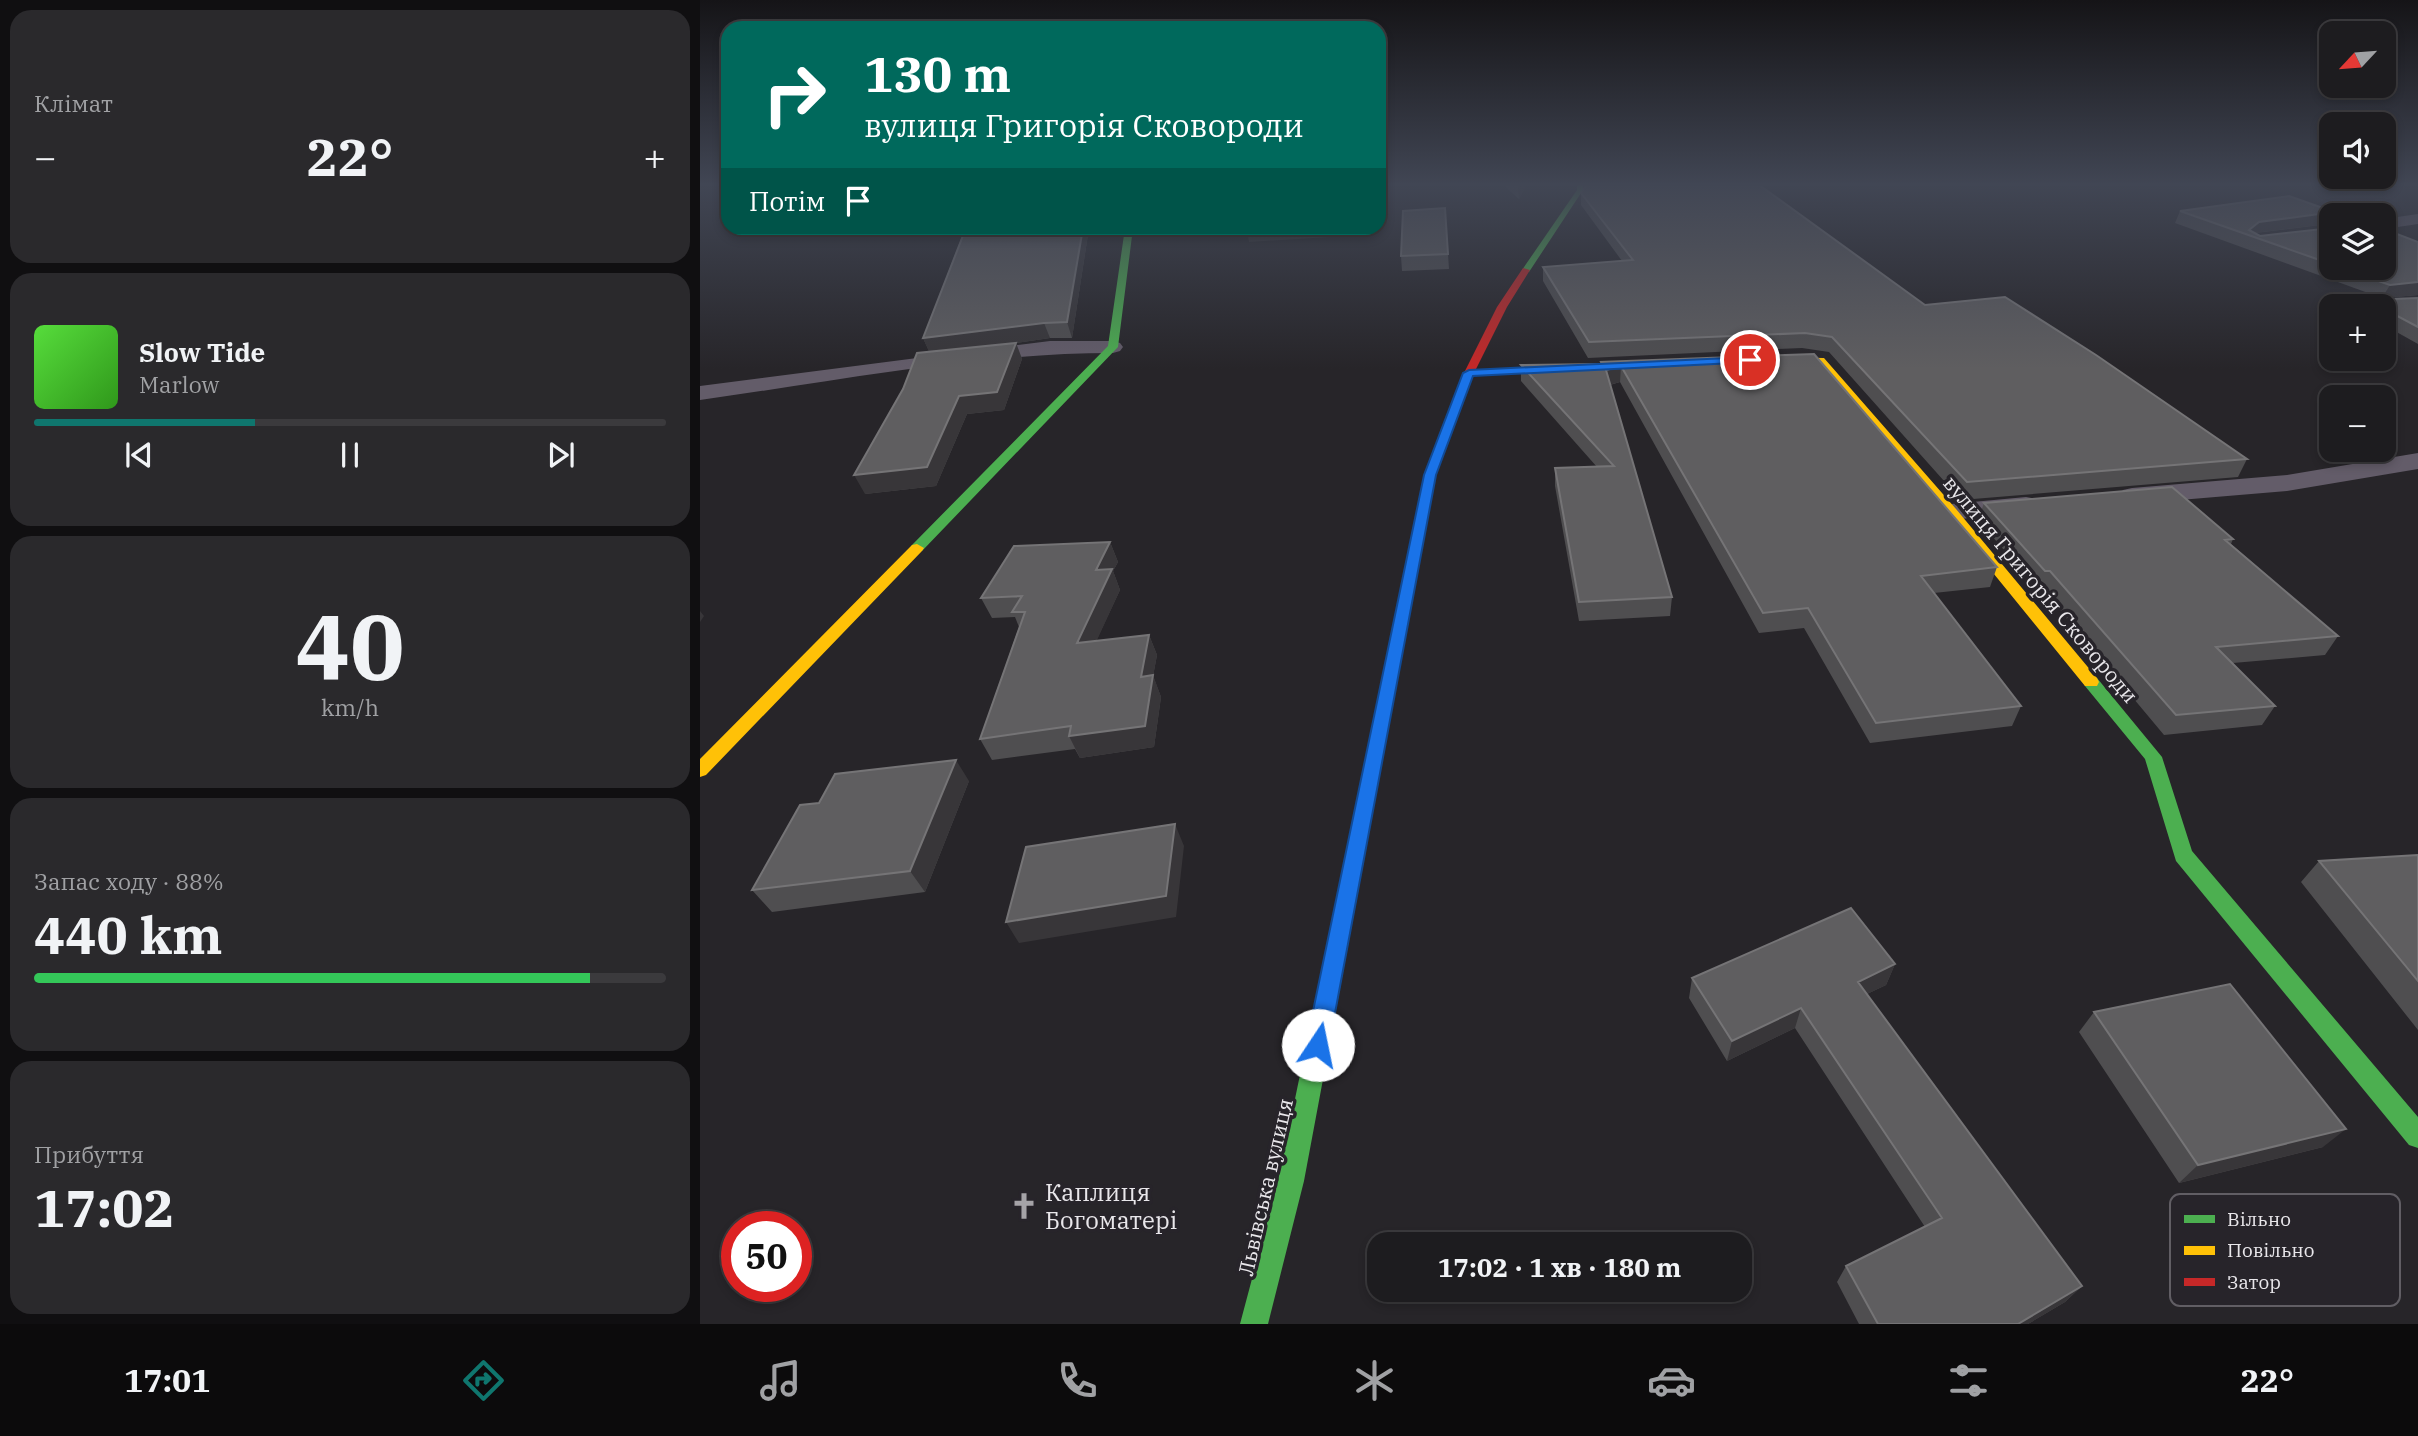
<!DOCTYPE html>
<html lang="uk">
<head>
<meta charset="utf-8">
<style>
  :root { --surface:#1d1c1f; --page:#2a292c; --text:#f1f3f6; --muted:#a0a1a4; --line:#3b3a3d; --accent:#0f766e }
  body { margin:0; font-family:"IBM Plex Serif",serif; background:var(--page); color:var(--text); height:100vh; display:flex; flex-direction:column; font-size:26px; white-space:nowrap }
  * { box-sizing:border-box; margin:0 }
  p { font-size:23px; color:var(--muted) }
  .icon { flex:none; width:38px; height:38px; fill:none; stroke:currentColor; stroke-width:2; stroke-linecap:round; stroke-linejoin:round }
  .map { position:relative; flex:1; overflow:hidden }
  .side { display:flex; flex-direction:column; gap:10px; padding:10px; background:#100f11; width:700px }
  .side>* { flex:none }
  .guide { position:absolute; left:21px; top:21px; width:665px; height:214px; border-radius:21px; box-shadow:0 4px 10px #0003,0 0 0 2px var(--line); background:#00695c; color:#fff; overflow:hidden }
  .needle { width:46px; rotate:244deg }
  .controls { position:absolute; left:1619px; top:21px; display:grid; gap:14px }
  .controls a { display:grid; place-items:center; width:77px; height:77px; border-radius:14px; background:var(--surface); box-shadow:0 4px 10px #0003,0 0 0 2px var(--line); font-size:35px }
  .speed { position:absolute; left:21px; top:1211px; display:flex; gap:14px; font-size:35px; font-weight:700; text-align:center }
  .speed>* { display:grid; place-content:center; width:91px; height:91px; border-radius:50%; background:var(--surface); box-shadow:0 4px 10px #0003,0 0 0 2px var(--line); line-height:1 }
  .speed .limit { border:10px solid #d22; background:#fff; color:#111 }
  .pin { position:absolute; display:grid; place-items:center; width:60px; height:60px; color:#fff; margin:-30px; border:4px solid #fff; border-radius:50%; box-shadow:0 2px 7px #0007 }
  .me { position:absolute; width:77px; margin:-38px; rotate:11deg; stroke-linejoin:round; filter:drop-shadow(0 0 5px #0008) }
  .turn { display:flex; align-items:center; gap:24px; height:147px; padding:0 28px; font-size:32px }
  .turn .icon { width:91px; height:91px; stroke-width:2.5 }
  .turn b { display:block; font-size:49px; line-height:60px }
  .then { display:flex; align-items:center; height:66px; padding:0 28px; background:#0003; gap:14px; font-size:26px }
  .big { font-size:52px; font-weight:700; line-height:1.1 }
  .side .tile { flex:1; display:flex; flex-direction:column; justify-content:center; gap:10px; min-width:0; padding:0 24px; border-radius:21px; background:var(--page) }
  .side .dial { align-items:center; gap:0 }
  .dial b { font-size:91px; line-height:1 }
  .song { display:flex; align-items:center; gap:21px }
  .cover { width:84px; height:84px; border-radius:10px; background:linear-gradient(135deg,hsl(110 70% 55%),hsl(110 70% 35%)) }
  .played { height:7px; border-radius:4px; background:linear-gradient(90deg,var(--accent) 35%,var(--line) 35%) }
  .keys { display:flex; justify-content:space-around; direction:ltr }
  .heat { display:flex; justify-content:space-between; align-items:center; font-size:38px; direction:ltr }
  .charge { height:10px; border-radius:5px; background:linear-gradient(90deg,#34c759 88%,var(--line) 0) }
  .trip { position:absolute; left:667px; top:1232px; width:385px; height:70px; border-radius:21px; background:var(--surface); box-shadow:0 4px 10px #0003,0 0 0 2px var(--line); font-weight:700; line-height:70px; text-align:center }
  .dock { display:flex; height:112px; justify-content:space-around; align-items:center; background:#0c0b0c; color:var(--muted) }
  .dock .icon { width:49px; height:49px }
  .dock .selected { color:var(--accent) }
  .dock b { font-size:32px; color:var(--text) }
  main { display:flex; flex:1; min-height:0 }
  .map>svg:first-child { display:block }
</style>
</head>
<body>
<main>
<section class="side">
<div class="tile"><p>Клімат</p>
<div class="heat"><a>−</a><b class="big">22°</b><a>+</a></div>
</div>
<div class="tile">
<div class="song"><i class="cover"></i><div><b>Slow Tide</b><p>Marlow</p></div></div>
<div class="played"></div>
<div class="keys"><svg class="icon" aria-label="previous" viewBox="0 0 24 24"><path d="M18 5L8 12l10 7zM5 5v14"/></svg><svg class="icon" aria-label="pause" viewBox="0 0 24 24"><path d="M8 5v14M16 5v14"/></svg><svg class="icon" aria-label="next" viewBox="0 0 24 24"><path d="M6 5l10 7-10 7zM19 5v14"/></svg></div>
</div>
<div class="tile dial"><b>40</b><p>km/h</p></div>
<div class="tile"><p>Запас ходу · 88%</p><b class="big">440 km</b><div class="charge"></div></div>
<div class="tile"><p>Прибуття</p><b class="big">17:02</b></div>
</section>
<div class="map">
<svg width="1718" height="1324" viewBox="0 0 1718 1324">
  <rect width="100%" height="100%" fill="#272529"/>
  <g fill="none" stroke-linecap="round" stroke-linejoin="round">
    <path fill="#635c69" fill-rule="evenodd" d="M1718,214V224L1684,229V219Z
      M350,341H413L420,343L423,347L420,351L413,353C275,353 137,381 0,400V386Z
      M1718,453V469L1587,491L1432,504L1423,502L1419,496L1423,490L1432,488L1587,475Z
      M1326,497L1336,499L1339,505L1336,511L1251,520L1241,518L1237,512L1241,506L1251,504Z"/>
    <path fill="#4caf50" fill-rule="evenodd" d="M877,184H883V190L829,272H823L822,270L877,190Z
      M425,228H433L418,347L222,551H212L210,548L212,545L408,346Z
      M873,365L877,366V370L769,376L764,373L769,370Z
      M708,583L715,587L604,1181L568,1324H540L578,1181L701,587Z
      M1391,677L1397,678L1462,757L1492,851L1718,1117V1148L1709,1145L1476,861L1445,759L1385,686L1383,682L1385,678Z"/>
    <path fill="#ffc107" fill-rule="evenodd" d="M1066,357L1124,358L1256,509L1397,678L1399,682L1397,686H1385L1246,515L1117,363L1062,362L1061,360Z
      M217,544L224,548L222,551L6,775L0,777V759L212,545Z"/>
    <path fill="#c62828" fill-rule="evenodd" d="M823,268L830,270L807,307L774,373L736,475L715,587L713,590H703L701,587L724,475L764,373L797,307Z"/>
  </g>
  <path fill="#4f4e50" d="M802,184H827L819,199Z
    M1061,184V186L1225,305L1547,459L1538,477L1261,500L1129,352L1102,348L888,358L843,281V267L922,261L881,205V193Z
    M745,208L749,269L702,271L701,256Z
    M1480,211L1634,212L1632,215H1631V218L1628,224L1555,233L1560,236L1631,228V268H1684L1718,242V295L1682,298L1475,223Z
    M265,228H389L372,338H350L316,343L322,359L304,410L267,414L236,486L165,494L229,351L223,338Z
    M1718,298V344L1684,325V306H1663L1667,300Z
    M1114,354L1297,567L1290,587L1234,593L1321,706L1312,726L1170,743L1104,628L1059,633L920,382L910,385L972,597L970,616L879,621L855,486V468L897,467L821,381V365L901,364V362Z
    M1284,503L1533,539L1531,544L1638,636L1625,655L1533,663L1575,706L1562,725L1464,735L1342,589H1338L1278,520Z
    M410,542L418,562L413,571L420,590L396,641L449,635L457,655L453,676L461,697L454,747L380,758L375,749L292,760L280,739L319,627L315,617L292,618L281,598Z
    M269,781L225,892L72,912L52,890Z
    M1718,855V1030L1601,882L1619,861Z
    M1195,964L1186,985L1167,994L1382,1286L1365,1302L1328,1324H1159L1137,1282L1146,1266L1225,1227L1095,1028L1027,1061L989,998L992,978Z
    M1394,1012L1623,1147L1479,1183L1379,1032Z"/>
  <path fill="#383639" d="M820,184H827L819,199L818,187Z
    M1634,212L1632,215H1631V218L1628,224L1554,233L1549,230L1559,222Z
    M383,228H389L372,338L367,322Z
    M601,228H645L646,236L549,242L547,231Z
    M1718,282V295L1682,298L1690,285Z
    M344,323L350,338L316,343L322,359L304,410L267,414L236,486L165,494L154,475L230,354L223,338Z
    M921,366L920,382L905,386L906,370Z
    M410,542L418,562L413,571L420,590L386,664L377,643L396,570Z
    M0,611L4,616L0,622Z
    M449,635L457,655L449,698L441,677Z
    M453,675L461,697L454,747L380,758L369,736Z
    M256,760L269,781L225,892L210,871Z
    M475,824L484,846L476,917L319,943L306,922Z
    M1195,964L1186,985L1150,1002L1158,982Z
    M1101,1008L1095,1028L1027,1061L1032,1041Z
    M1646,1129L1623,1147L1479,1183L1498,1165Z
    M1382,1286L1365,1302L1328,1324H1318Z"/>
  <path fill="#5f5e60" stroke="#757476" stroke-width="2" d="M887,184H1058L1225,305L1305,297L1396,355L1547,459L1267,482L1132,337L1105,333L889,342L843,267L933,260L881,193Z
    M1589,196L1634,212L1559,222L1549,230L1560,236L1631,228V264L1480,211Z
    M745,208L748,254L701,256L703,211Z
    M266,228H383L367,322L344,323L223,338Z
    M546,228H601L547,231Z
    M1684,229L1718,242V282L1690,285L1640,268H1684Z
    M1718,298V327L1684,309V306H1679L1667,300Z
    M316,343L297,392L259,396L227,467L154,475L203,389L217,353Z
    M1114,354L1297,567L1221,576L1321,706L1176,723L1108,608L1063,613L921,366L906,370L972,597L879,602L855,468L914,466L821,365L902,364L901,362Z
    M1472,487L1533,539L1525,540L1638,636L1516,647L1575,706L1476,715L1350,571H1345L1284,503Z
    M410,542L396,570L412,569L377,643L449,635L441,677L453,675L445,726L369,736L371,726L280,739L325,612H312L322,596L281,598L314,546Z
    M256,760L210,871L52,890L100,805L119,803L135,774Z
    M475,824L466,896L306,922L326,847Z
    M1718,855V981L1619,861Z
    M1151,908L1195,964L1158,982L1382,1286L1318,1324H1178L1146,1266L1242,1218L1101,1008L1032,1041L992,978Z
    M1530,984L1646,1129L1498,1165L1394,1012Z"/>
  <linearGradient id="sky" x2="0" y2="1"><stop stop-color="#151417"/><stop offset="0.5" stop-color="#414654"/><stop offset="1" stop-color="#414654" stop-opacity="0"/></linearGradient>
  <rect width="1718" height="369" fill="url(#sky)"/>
  <path fill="#1a73e8" stroke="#114b97" stroke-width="2" d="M1050,357L1054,358V362L773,376L736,475L629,1045L626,1053L618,1056L610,1053L606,1045L724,475L763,373L769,370Z"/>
  <defs>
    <symbol id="church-bare" viewBox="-9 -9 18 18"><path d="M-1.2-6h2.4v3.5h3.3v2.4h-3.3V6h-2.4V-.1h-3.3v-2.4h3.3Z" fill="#a5a3a7" stroke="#27242a" stroke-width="2.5" paint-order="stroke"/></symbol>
  </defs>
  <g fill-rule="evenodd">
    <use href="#church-bare" x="305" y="1187" width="38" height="38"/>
  </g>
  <g text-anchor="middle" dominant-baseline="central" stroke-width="7" stroke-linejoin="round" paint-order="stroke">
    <g font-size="21" fill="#e9e7eb" stroke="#27242a">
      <text transform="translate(1341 589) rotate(50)">вулиця Григорія Сковороди</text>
      <text transform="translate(565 1187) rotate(-77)">Львівська вулиця</text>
    </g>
    <g font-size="24" fill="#e9e7eb" stroke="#27242a" text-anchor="start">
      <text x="345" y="1192">Каплиця<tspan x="345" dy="28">Богоматері</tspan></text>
    </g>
  </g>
  <rect x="1470" y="1194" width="230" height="112" rx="10" fill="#27242a" stroke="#615e64" stroke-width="2"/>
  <rect x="1484" y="1215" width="31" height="8" fill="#4caf50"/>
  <rect x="1484" y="1246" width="31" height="9" fill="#ffc107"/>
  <rect x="1484" y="1278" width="31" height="8" fill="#c62828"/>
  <g font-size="19" fill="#e9e7eb">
    <text x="1527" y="1226">Вільно</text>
    <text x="1527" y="1257">Повільно</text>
    <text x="1527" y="1289">Затор</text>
  </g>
</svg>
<div class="controls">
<a><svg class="needle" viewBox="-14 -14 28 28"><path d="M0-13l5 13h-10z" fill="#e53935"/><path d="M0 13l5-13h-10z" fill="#a0a1a4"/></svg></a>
<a><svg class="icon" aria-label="sound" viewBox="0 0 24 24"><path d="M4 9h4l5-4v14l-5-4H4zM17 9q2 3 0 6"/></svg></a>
<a><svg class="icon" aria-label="layers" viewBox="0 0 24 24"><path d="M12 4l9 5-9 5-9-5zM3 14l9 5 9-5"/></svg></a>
<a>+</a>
<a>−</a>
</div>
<div class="speed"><div class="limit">50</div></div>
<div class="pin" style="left:1050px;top:360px;background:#d93025"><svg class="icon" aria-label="arrive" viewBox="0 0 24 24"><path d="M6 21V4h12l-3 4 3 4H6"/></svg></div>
<svg class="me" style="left:618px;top:1045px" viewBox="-20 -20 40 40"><circle r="19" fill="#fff"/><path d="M0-13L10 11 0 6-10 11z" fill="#1a73e8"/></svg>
<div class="trip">17:02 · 1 хв · 180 m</div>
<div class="guide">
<div class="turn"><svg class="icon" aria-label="right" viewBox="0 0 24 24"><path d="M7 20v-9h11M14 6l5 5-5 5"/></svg><div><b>130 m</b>вулиця Григорія Сковороди</div></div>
<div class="then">Потім<svg class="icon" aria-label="arrive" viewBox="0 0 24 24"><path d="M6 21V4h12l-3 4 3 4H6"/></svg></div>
</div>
</div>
</main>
<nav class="dock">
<b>17:01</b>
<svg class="icon selected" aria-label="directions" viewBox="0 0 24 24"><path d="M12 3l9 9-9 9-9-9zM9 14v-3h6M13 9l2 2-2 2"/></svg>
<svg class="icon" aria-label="music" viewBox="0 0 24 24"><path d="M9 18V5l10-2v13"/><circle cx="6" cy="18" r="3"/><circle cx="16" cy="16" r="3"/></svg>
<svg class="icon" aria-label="phone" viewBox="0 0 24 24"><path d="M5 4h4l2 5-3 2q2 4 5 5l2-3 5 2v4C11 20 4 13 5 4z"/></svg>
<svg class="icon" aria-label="climate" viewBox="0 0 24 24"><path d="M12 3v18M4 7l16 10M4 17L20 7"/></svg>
<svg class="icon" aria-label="car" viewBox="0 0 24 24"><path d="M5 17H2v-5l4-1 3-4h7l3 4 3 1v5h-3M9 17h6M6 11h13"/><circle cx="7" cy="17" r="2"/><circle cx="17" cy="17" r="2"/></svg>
<svg class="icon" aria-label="filters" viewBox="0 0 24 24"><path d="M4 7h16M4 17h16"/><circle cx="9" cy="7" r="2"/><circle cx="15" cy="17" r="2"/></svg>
<b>22°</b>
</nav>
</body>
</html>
